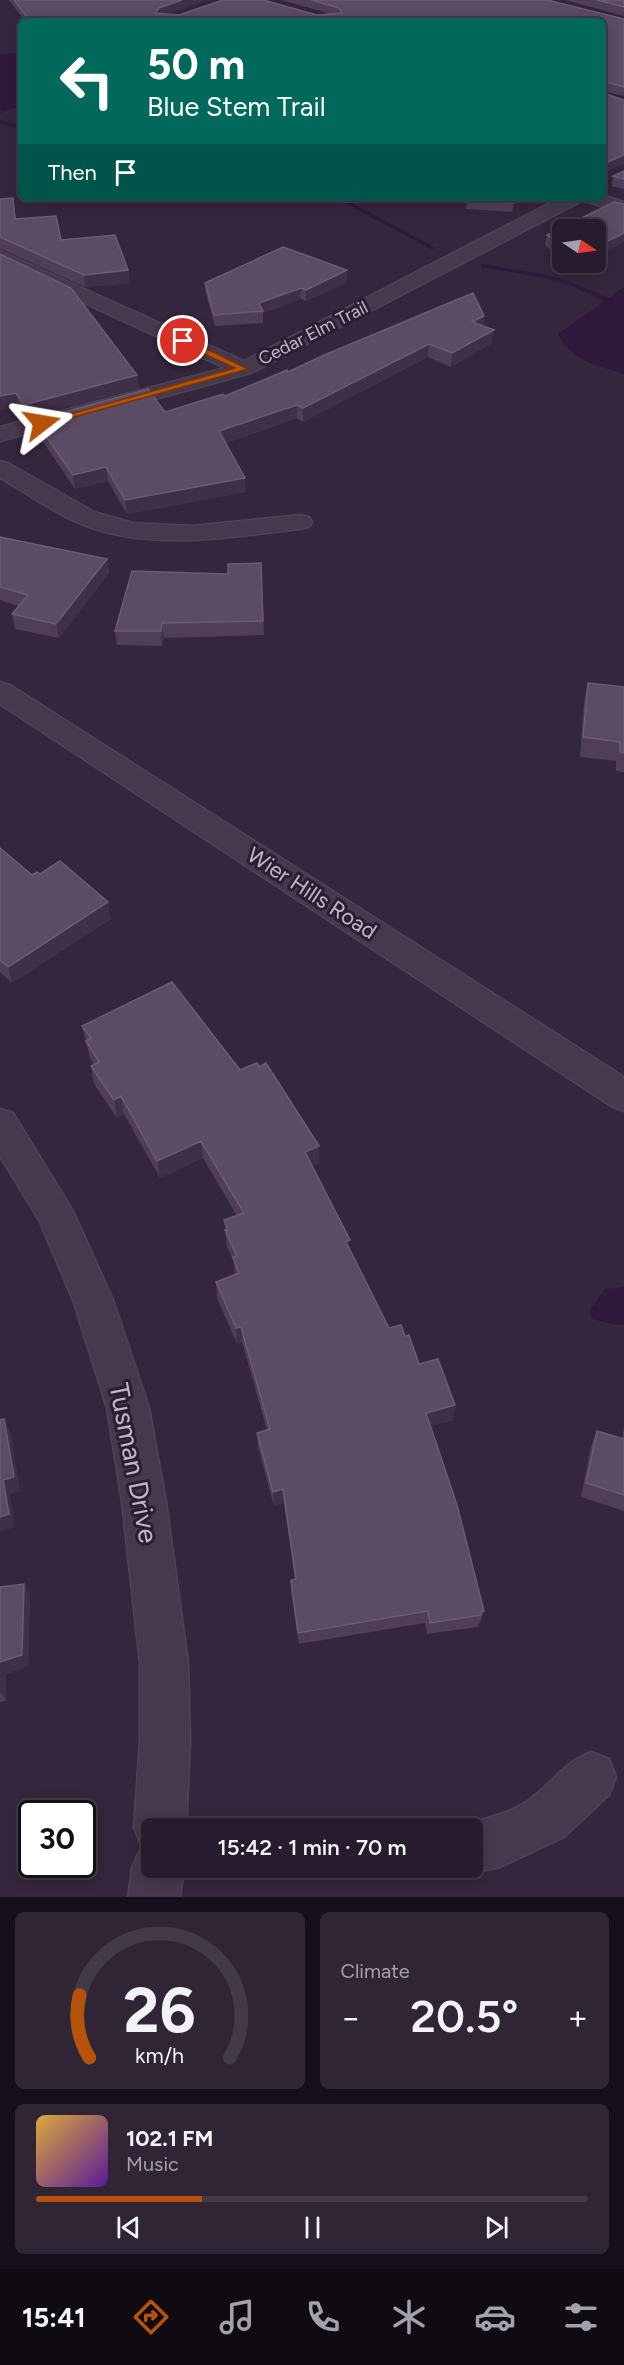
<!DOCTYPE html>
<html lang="en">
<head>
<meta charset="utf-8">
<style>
  :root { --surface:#271c2d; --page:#2f2535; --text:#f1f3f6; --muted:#a4a1aa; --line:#433a49; --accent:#b45309 }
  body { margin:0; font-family:Figtree,sans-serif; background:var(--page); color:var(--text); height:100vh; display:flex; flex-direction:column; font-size:22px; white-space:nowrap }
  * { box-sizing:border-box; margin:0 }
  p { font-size:20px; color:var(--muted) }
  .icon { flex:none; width:33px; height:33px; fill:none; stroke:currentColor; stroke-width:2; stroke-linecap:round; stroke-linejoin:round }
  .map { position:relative; height:1897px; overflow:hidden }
  .panel { display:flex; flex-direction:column; gap:15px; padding:15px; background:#150f19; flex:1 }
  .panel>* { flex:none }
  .banner { position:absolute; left:18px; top:18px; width:588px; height:183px; border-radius:9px; box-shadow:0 3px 15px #0003,0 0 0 2px var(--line); background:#00695c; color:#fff; overflow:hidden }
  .needle { width:39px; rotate:103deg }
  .tools { position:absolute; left:552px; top:219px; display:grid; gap:12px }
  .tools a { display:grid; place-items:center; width:54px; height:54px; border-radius:9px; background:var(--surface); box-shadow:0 3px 15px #0003,0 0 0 2px var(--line); font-size:30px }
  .speed { position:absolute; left:18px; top:1800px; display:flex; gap:12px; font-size:30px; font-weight:700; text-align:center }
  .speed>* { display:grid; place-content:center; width:78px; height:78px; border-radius:50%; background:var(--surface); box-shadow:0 3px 15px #0003,0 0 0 2px var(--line); line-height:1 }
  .speed .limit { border:3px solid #111; border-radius:9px; background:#fff; color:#111 }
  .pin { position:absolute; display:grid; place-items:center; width:51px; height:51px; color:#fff; margin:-26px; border:3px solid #fff; border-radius:50%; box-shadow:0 2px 6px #0007 }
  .me { position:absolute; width:66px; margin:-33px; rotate:76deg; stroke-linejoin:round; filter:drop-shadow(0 0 4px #0008) }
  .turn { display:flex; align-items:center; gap:21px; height:126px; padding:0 30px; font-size:27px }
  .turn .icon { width:78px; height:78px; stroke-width:2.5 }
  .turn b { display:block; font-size:42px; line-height:51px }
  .then { display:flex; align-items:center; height:57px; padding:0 30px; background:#0003; gap:12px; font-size:22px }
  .big { font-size:45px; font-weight:600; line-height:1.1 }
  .panel .tile { flex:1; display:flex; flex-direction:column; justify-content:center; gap:9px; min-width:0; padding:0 21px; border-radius:9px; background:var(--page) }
  .panel .dial { align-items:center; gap:0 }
  .dial svg { height:156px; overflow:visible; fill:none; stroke:var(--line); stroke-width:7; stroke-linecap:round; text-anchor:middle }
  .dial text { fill:var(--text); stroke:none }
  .song { display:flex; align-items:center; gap:18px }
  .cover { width:72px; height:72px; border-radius:9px; background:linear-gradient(135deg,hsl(40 70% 55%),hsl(270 70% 35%)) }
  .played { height:6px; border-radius:3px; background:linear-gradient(90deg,var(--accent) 30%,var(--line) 30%) }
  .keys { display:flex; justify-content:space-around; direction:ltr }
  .heat { display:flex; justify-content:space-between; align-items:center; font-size:33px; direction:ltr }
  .panel .tiles { flex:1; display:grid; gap:15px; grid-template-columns:1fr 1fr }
  .tile:last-child { grid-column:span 2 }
  .trip { position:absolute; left:141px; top:1818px; width:342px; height:60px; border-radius:9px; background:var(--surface); box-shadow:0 3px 15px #0003,0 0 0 2px var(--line); font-weight:600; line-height:60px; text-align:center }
  .tabs { display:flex; height:96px; justify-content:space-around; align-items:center; background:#100b12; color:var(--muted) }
  .tabs .icon { width:42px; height:42px }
  .tabs .selected { color:var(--accent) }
  .tabs b { font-size:27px; color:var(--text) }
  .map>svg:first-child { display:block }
</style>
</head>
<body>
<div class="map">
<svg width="624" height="1897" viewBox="0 0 624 1897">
  <rect width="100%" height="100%" fill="#34263c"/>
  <path fill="#2f193a" d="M21,53V105L0,113V54Z
    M624,287V374C597,365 571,361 558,334Z
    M624,1287V1325H617L592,1319L590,1310L605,1289Z"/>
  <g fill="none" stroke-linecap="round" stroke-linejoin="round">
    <path fill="#2f193a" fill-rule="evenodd" d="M0,120L21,125V129L0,124Z
      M335,198H343L436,248L431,249Z
      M483,264L549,275L576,284L624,305V310L572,286L546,278L481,267V265Z"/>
    <defs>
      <path id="minor" d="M603,195L624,202V213L588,202L585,198H603Z
        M560,198H583L580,202L251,373L0,441V427L225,368L0,264V251L244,361Z
        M0,461L8,463L94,512L133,523L193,526L300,515L309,517L312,522L309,527L300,529C227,537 146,553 76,522C50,510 25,492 0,478Z
        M0,682L10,685L624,1077V1111L611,1106L0,704Z
        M0,1109L13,1113L73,1211L113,1300L149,1408L166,1502L188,1663L190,1741L186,1828H152V1868H184L180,1897H128L132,1868L140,1850L145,1847L142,1846L134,1828L140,1741V1663L122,1502L107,1408L73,1300L39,1220L0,1156Z
        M591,1752L609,1759L616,1777L609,1795L564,1837L500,1867L472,1873L459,1868H472V1828H455C479,1819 507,1816 529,1800C553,1783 561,1764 591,1752Z"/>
    </defs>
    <use href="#minor" stroke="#4f4256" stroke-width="3"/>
    <use href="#minor" fill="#46394d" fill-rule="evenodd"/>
  </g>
  <path fill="#503e58" d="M9,0H207L166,14L179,15H317L331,14L281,0H547L624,19V96L603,91V21H25Z
    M565,0H624V16Z
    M624,171V189L612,186L613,176Z
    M13,198L16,219L128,270L130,283L85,287L1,249L0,250V199Z
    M468,198H516L512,212L466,209Z
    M624,204V242L596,256L562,230V260L545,245L547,235Z
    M0,254L137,375L139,388L26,418L18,406L0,410Z
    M566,262H584L572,268Z
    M347,282L306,301L301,299L263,313V323L215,326L206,294L205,283Z
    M484,316L483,326L492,343L451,367L428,357L303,422L297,418L226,443L246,492L127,514L108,481L75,489L37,433L35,420L165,412L225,396L288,372Z
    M0,537L107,559L109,573L59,638L15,629L12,614L19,606L0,600Z
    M261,563L264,635L164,638L162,646L117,645L115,631L228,574Z
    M588,683L624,687V772L616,771V761L580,757L584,702Z
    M0,848L32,875L111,919L12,983L0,972Z
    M82,1026L240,1070L259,1067L319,1146V1163L312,1166L349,1248L389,1328L405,1336L419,1364L455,1405L453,1420L430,1426L484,1611L480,1623H479L478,1627L427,1634L425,1623L299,1644L291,1592V1580H295L284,1503L274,1506L258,1447L257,1433L267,1430L242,1342L237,1344L217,1298L216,1282L235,1275L233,1260L227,1247L224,1220L237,1216L203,1158L160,1178L124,1114L117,1118L94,1084L91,1066L94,1065L90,1058Z
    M624,1426V1511L581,1497L591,1446L597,1431L622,1439Z
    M0,1587L30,1596L28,1666L6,1674V1701L0,1702V1706Z"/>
  <path fill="#3f2f48" d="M182,0H207L159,16L155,13L159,8Z
    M137,18V21H115Z
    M624,155V164L603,173V164Z
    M514,198H516L512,212L513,203Z
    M624,233V242L596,256V247Z
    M573,262H584L572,268Z
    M128,270L130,283L85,287L84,275Z
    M347,270V282L306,301V290Z
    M301,288V299L263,313L259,303Z
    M484,316L483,329L472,322Z
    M494,330L492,343L451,367L452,353Z
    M429,344L428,357L303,422V408Z
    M137,375L139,388L26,418L24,405Z
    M16,393L18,406L0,410V396Z
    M297,405V418L220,445L219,431Z
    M106,467L108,481L75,489L73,475Z
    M245,478L246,492L127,514L125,500Z
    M107,559L109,573L59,638L56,624Z
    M162,623L164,638L162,646L161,631Z
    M108,902L111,919L12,983L8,967Z
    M121,1096L124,1114L117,1118L114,1100Z
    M201,1141L203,1158L160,1178L157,1161Z
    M319,1146V1163L305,1169V1152Z
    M241,1327L242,1342L237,1344L236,1328Z
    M455,1405L453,1420L424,1428L426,1413Z
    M4,1419L11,1434L20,1491L10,1494L15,1527L0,1532V1517L3,1480Z
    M283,1489L284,1503L274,1506L273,1492Z
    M24,1584L30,1596L28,1666L6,1674V1701L0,1692V1662Z"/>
  <path fill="#5c4b64" stroke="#6c5b74" stroke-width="1.5" d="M14,0H182L159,8L155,13L179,15L223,0H263L317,15L342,13L339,8L311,0H547L624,19V87L603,81V21H134L137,18L115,21H30Z
    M597,0H624V7Z
    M603,93L624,100V155L603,164V167Z
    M624,171V179L613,176Z
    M13,198L15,219L56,216L61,240L115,235L128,270L84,275L0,237V199Z
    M468,198H514L513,203L467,199Z
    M614,202L624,204V233L596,247V230H562V249L547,235Z
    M283,247L347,270L306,290L301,288L259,303L263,311L214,315L205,283Z
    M0,254L71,288L137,375L24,405L16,393L0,396Z
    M473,293L484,316L472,322L494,330L452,353L429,344L303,408L297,405L219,431L245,478L125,500L106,467L73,475L35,420L148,389L165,412L223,394L225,396L287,370L288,372L322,356Z
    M0,537L107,559L56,624L12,614L28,595L0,587Z
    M261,563L263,621L162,623L161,631H115L132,571L228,574V564Z
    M588,683L624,687V753L620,752V742L583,737Z
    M0,848L32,875L37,872L40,874L60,861L108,902L8,967L0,960Z
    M172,982L240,1070L257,1063L259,1067L266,1063L319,1146L305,1152L350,1240L346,1242L389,1328L401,1325L405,1336L409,1335L419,1364L438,1359L455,1405L426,1413L457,1505L484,1611H481V1615L430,1623L428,1611L298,1633L291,1580L296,1579L283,1489L273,1492L257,1433L270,1429L241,1327L236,1328L216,1282L239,1273L233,1257L237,1256L225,1230H228L224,1220L244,1213L201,1141L157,1161L121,1096L114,1100L91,1066L99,1062L86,1041L91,1038L82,1026Z
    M4,1419L14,1477L3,1480L9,1514L0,1517V1420Z
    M597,1431L624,1439V1495L586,1483Z
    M24,1584L22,1655L0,1662V1587Z"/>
  <path fill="#b45309" stroke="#753606" stroke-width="1.5" d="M180,339H186L248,369L45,425L38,423L235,368L180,343Z"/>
  <g text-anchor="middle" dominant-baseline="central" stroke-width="6" stroke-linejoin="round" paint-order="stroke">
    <g font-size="18" fill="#c2b5c8" stroke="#2b1e32">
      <text transform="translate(313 333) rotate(-27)">Cedar Elm Trail</text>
    </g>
    <g font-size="22" fill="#c2b5c8" stroke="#2b1e32">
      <text transform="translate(312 893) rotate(33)">Wier Hills Road</text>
    </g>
    <g font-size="27" fill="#c2b5c8" stroke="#2b1e32">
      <text transform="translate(134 1463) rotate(79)">Tusman Drive</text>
    </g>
  </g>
</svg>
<div class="tools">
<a><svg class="needle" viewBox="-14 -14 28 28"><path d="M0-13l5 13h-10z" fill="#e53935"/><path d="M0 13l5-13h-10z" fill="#a4a1aa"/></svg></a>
</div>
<div class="speed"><div class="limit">30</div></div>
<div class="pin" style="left:183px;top:341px;background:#d93025"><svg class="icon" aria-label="arrive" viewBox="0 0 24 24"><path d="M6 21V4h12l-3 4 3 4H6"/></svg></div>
<svg class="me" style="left:42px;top:423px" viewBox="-20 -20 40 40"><path d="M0-17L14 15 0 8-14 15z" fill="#b45309" stroke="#fff" stroke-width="4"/></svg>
<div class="trip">15:42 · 1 min · 70 m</div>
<div class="banner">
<div class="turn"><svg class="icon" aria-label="left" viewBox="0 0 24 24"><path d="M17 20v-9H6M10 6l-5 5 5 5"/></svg><div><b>50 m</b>Blue Stem Trail</div></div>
<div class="then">Then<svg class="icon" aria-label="arrive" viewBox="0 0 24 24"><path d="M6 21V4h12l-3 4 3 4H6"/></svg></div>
</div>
</div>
<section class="panel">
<div class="tiles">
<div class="tile dial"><svg viewBox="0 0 100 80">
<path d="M14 69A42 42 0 1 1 86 69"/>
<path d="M14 69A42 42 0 0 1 9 37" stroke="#b45309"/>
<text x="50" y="56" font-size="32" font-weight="700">26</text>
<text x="50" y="72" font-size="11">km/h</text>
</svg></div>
<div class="tile"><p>Climate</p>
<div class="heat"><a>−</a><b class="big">20.5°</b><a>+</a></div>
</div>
<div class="tile">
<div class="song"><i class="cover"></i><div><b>102.1 FM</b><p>Music</p></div></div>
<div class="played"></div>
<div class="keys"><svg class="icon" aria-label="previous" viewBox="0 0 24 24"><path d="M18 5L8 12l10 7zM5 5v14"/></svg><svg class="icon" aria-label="pause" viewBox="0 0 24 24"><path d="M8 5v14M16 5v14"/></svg><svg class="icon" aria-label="next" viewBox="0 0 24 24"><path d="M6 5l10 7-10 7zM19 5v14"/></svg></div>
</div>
</div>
</section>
<nav class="tabs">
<b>15:41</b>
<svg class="icon selected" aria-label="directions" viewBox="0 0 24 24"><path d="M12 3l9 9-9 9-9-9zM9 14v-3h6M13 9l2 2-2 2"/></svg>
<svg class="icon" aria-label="music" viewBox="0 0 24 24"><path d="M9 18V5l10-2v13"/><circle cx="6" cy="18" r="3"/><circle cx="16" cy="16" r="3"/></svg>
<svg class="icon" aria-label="phone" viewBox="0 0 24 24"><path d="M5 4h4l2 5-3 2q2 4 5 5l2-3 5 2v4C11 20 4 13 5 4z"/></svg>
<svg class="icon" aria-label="climate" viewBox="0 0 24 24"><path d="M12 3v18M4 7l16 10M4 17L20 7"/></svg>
<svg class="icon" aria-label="car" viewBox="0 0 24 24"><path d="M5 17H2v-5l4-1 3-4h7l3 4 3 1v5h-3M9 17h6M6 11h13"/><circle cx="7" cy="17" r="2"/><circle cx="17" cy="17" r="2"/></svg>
<svg class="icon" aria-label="filters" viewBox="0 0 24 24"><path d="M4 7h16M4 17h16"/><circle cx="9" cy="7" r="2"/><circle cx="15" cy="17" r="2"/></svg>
</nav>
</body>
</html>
